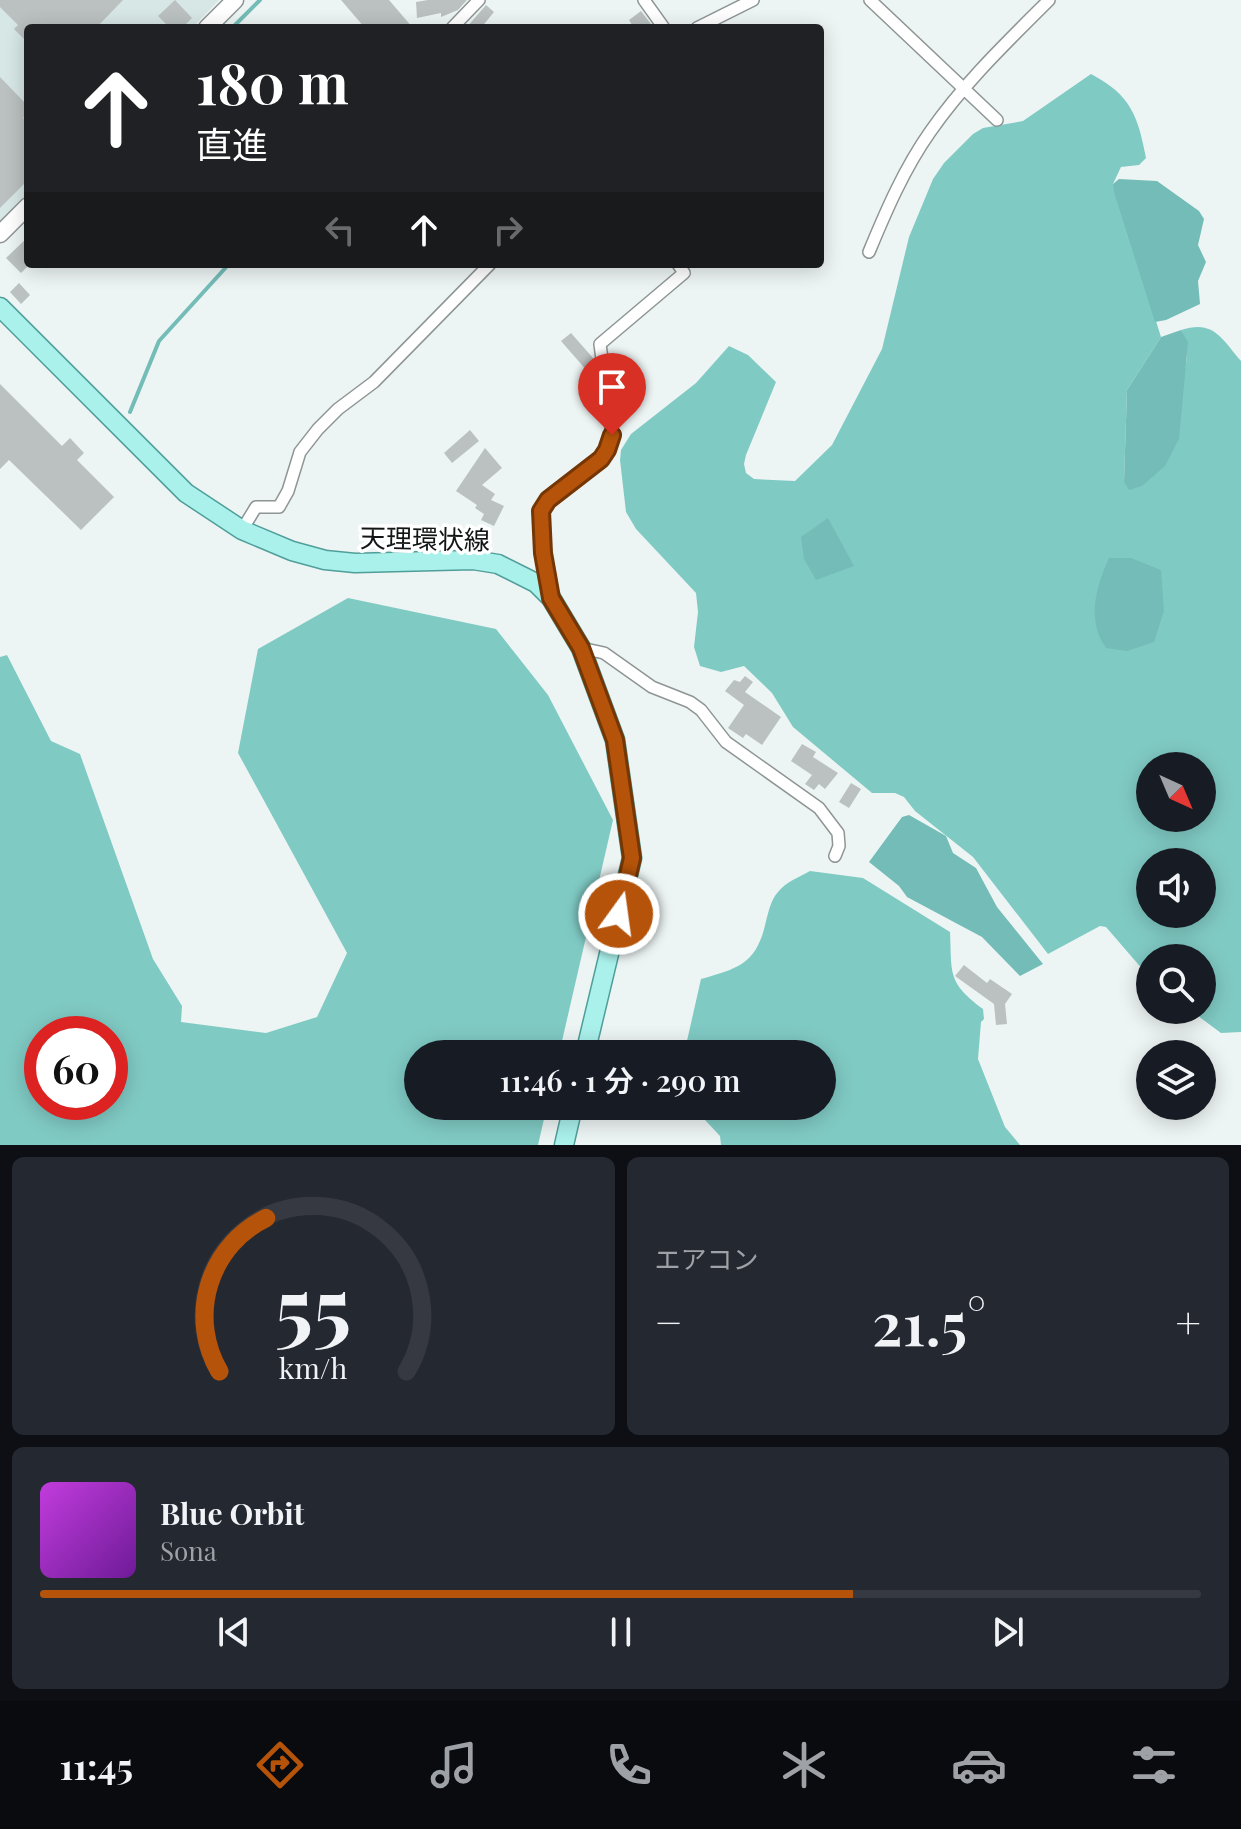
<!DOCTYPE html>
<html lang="ja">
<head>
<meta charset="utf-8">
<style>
  :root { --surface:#171b24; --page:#242831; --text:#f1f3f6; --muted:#9ea1a6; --line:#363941; --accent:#b45309 }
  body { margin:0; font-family:"Playfair Display","Noto Sans JP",serif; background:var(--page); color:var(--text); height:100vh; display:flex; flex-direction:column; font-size:30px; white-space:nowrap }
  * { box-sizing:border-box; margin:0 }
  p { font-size:26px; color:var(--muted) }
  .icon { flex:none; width:44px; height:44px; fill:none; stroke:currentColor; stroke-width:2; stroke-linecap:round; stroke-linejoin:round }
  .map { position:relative; height:1145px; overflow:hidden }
  .side { display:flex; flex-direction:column; gap:12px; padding:12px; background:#0d0f14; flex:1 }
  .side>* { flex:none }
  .guide { position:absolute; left:24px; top:24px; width:800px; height:244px; border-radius:8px; box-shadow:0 4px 20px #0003; background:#202124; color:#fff; overflow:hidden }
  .needle { width:52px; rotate:136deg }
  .tools { position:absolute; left:1136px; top:752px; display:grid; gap:16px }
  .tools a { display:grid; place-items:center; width:80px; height:80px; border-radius:50%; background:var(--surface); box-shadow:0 4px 20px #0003; font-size:40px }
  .speed { position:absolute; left:24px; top:1016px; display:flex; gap:16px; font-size:40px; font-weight:700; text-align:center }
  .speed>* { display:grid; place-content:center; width:104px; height:104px; border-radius:50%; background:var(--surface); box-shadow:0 4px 20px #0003; line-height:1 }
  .speed .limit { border:12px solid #d22; background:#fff; color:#111 }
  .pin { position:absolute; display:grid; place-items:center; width:68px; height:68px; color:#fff; margin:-82px -34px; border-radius:50% 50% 50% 0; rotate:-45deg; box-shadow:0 0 8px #0007 }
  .pin .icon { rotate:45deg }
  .me { position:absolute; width:88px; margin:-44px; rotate:14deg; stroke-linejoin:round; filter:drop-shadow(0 0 6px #0008) }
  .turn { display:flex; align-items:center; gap:28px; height:168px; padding:0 40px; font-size:36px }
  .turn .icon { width:104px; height:104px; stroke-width:2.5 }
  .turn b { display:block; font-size:56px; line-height:68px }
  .lanes { display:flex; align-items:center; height:76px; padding:0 40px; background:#0003; justify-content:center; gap:40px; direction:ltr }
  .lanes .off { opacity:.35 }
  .big { font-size:60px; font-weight:600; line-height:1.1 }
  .side .card { flex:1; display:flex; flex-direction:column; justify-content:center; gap:12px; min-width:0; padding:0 28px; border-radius:12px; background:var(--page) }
  .side .dial { align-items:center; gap:0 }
  .dial svg { height:208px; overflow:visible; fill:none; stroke:var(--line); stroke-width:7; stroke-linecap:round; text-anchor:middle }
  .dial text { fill:var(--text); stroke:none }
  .song { display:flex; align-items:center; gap:24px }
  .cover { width:96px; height:96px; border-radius:12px; background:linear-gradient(135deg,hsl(290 70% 55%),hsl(280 70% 35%)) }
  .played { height:8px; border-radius:4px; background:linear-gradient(90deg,var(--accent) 70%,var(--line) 70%) }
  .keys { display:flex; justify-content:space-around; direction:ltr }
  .heat { display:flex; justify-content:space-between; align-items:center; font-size:44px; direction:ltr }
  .side .tiles { flex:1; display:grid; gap:12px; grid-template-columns:1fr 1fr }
  .card:last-child { grid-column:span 2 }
  .trip { position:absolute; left:404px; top:1040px; width:432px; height:80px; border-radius:40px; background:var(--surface); box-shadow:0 4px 20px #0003; font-weight:600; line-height:80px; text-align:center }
  .tabs { display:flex; height:128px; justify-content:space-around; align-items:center; background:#090b0e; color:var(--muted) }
  .tabs .icon { width:56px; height:56px }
  .tabs .active { color:var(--accent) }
  .tabs b { font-size:36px; color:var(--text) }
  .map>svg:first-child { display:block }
</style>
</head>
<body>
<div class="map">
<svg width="1241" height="1145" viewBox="0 0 1241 1145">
  <rect width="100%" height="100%" fill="#edf5f4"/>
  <path fill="#d7e7e6" d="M0,0H219L192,28H28V193L0,222Z"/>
  <path fill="#80cac4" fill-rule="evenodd" d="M1091,74C1131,95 1138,116 1146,158L1139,165L1121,167L1113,184L1161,337L1127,390L1124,482C1147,444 1205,374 1181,330C1214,319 1222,339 1241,361V1032L1221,1033L1190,1010H1202V958H1150V978L1106,927L1100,926L1048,954L973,857L915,811L904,797L895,793H872L793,727L772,693L744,666L721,672L700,666L694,647L698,612L696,593L636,529L626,512L620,460L621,450L631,434L696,383L729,346L748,355L776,382L746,455L744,464L746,473L754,479L795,481L832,445L882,349L909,237L933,179L944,163L973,134L983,128L1023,121ZM1150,766H1202V818H1150ZM1150,862H1202V914H1150Z
    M348,598L496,629L548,695L613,820L559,1054H418V1106H547L538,1145H0V657L7,655L51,741L80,754L153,959L182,1006L181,1022L266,1033L317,1017L347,953L238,753L258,649ZM42,1034H110V1102H42Z
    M810,871L863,878L950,932C952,974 947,982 983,1009L984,1019L981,1022L978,1059L1005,1127L1020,1145H721L720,1136L692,1106H822V1054H684L701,979C740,968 757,963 766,921C769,910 771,900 778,892C786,882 799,877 810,871Z"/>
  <path fill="#73bcb7" d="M1119,179L1157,181L1199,211L1204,219L1198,245L1206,262L1198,281L1200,304L1166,320L1155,322L1114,192L1113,184Z
    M1181,330L1188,342L1179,439L1165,466L1142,486L1129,490L1124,482L1127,390L1161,337Z
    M828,518L854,566L816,580L804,559L801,537Z
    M1109,558H1131L1161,570L1164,611L1154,642L1127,651L1106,648C1086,620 1096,587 1109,558Z
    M909,815L946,836L953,853L976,868L997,907L1043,964L1020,976L982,937L907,897L899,886L869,862L902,817Z"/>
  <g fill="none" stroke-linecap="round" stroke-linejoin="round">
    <path stroke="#73bcb7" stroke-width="4" d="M232,28L260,0
      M130,412L159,341L229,264"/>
  </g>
  <path fill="#bac1c0" d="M0,0H123L96,28H28V43L14,29L18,25L0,7Z
    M175,0L192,18L182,28H170L158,16Z
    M341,0H389L413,28H365Z
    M428,0H467L458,10L441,17V13L417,18L416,2Z
    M486,5L494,12L481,28H466Z
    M641,11L654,28H634L629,20Z
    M0,77L28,106V113L23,118L28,123V180L0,208Z
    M28,237V266L21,273L6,258Z
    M19,283L30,295L21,304L10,292Z
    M571,333L593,358L595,380L561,341Z
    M0,384L62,446L70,438L84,453L77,460L114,497L81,530L9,460L0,469Z
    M470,430L479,441L452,463L444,453Z
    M485,448L502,468L482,485L495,494L491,500L504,506L494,526L481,520L484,514L475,508L477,505L456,491Z
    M745,676L753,682L745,692L781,717L762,745L746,734L743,738L728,728L744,705L725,691L734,680L740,682Z
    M802,744L816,752L813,757L838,773L825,789L819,784L814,790L805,784L812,775L791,761Z
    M851,783L861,789L849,808L839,802Z
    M964,965L987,983L990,979L1012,994L1005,1004L1007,1024L996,1025L994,1004L955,976Z"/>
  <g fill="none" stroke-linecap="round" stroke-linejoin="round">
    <defs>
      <path id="street" d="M644,0L664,28
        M870,0L997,120
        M452,28L479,0
        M697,28L753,0
        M869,252C886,211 904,169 930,132C964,83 1007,42 1049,0
        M242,530L256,507H279L288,491L300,452L318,429L338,409L374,382L490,264
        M551,598L543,553L541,511L548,500L601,459L607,450L612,435L600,344L684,273L678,264
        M581,648L604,653L652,687L690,702L701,710L726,742L819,808L838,833L839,846L835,856"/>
      <path id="secondary" d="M207,28L235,0
        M0,234L28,206"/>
      <path id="primary" d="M0,307L186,493L242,530L292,551L325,560L355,563L473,560L498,564L536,583L551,598L581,648L615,740L632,858L585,1054
        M564,1145L573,1106"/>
    </defs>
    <use href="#street" stroke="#8e9594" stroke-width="14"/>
    <use href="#secondary" stroke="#8e9594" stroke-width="19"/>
    <use href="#primary" stroke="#509e99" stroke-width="21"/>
    <use href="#street" stroke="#fff" stroke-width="11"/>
    <use href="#secondary" stroke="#fff" stroke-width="16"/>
    <use href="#primary" stroke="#aaf1ec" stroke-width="18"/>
  </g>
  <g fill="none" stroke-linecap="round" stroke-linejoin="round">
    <defs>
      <path id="route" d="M612,435L607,450L601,459L548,500L541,511L543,553L551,598L581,648L615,740L632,858L619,914"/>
    </defs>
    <use href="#route" stroke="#753606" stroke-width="20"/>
    <use href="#route" stroke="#b45309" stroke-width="14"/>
  </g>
  <g text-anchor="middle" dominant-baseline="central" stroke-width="7" stroke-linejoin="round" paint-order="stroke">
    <g font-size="26" fill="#121515" stroke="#fff">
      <text transform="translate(425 538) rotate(1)">天理環状線</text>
    </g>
  </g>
</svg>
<div class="tools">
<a><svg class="needle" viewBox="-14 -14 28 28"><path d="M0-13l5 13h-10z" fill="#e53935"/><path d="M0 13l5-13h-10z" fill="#9ea1a6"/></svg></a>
<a><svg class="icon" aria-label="sound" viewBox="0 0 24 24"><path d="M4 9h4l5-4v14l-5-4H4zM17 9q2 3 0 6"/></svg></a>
<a><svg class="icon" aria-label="search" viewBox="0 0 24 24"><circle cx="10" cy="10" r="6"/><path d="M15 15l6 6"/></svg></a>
<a><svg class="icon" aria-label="layers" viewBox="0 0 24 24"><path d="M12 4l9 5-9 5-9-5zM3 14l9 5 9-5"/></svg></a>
</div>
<div class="speed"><div class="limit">60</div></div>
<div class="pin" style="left:612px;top:435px;background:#d93025"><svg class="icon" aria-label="arrive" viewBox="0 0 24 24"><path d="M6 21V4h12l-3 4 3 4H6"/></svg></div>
<svg class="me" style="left:619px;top:914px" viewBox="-20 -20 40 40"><circle r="17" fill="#b45309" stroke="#fff" stroke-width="3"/><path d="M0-11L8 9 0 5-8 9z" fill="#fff"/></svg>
<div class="trip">11:46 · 1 分 · 290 m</div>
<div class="guide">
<div class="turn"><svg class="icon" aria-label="ahead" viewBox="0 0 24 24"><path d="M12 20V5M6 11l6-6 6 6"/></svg><div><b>180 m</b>直進</div></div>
<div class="lanes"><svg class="icon off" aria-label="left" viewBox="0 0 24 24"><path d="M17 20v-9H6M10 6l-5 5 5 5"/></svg><svg class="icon" aria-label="ahead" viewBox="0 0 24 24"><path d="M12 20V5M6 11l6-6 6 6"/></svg><svg class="icon off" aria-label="right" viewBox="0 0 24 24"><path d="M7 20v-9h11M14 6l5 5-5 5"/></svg></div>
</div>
</div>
<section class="side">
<div class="tiles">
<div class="card dial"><svg viewBox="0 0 100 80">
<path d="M14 69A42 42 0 1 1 86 69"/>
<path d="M14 69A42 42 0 0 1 32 10" stroke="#b45309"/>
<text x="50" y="56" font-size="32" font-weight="700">55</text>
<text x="50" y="72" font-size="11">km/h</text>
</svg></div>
<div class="card"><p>エアコン</p>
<div class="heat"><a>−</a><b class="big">21.5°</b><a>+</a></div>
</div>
<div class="card">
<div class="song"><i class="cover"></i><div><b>Blue Orbit</b><p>Sona</p></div></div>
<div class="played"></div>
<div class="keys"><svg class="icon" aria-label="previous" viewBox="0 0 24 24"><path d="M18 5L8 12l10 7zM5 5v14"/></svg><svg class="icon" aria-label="pause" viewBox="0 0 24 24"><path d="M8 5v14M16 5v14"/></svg><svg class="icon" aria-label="next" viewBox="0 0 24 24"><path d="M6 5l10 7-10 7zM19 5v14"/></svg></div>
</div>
</div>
</section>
<nav class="tabs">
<b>11:45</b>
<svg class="icon active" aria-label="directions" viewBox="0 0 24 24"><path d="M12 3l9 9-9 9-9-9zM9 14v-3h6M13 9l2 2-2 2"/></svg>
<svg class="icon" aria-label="music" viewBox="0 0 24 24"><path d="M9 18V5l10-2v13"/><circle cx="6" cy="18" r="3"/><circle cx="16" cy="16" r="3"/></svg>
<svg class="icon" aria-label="phone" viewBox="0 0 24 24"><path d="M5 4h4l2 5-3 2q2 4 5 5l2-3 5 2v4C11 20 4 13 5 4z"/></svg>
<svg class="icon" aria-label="climate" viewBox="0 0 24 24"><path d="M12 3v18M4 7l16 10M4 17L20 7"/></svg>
<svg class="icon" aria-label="car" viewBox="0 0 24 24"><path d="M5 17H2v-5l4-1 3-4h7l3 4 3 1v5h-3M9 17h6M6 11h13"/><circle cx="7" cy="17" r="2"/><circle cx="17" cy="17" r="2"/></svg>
<svg class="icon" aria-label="filters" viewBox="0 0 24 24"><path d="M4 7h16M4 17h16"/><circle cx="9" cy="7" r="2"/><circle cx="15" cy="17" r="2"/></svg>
</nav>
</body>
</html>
